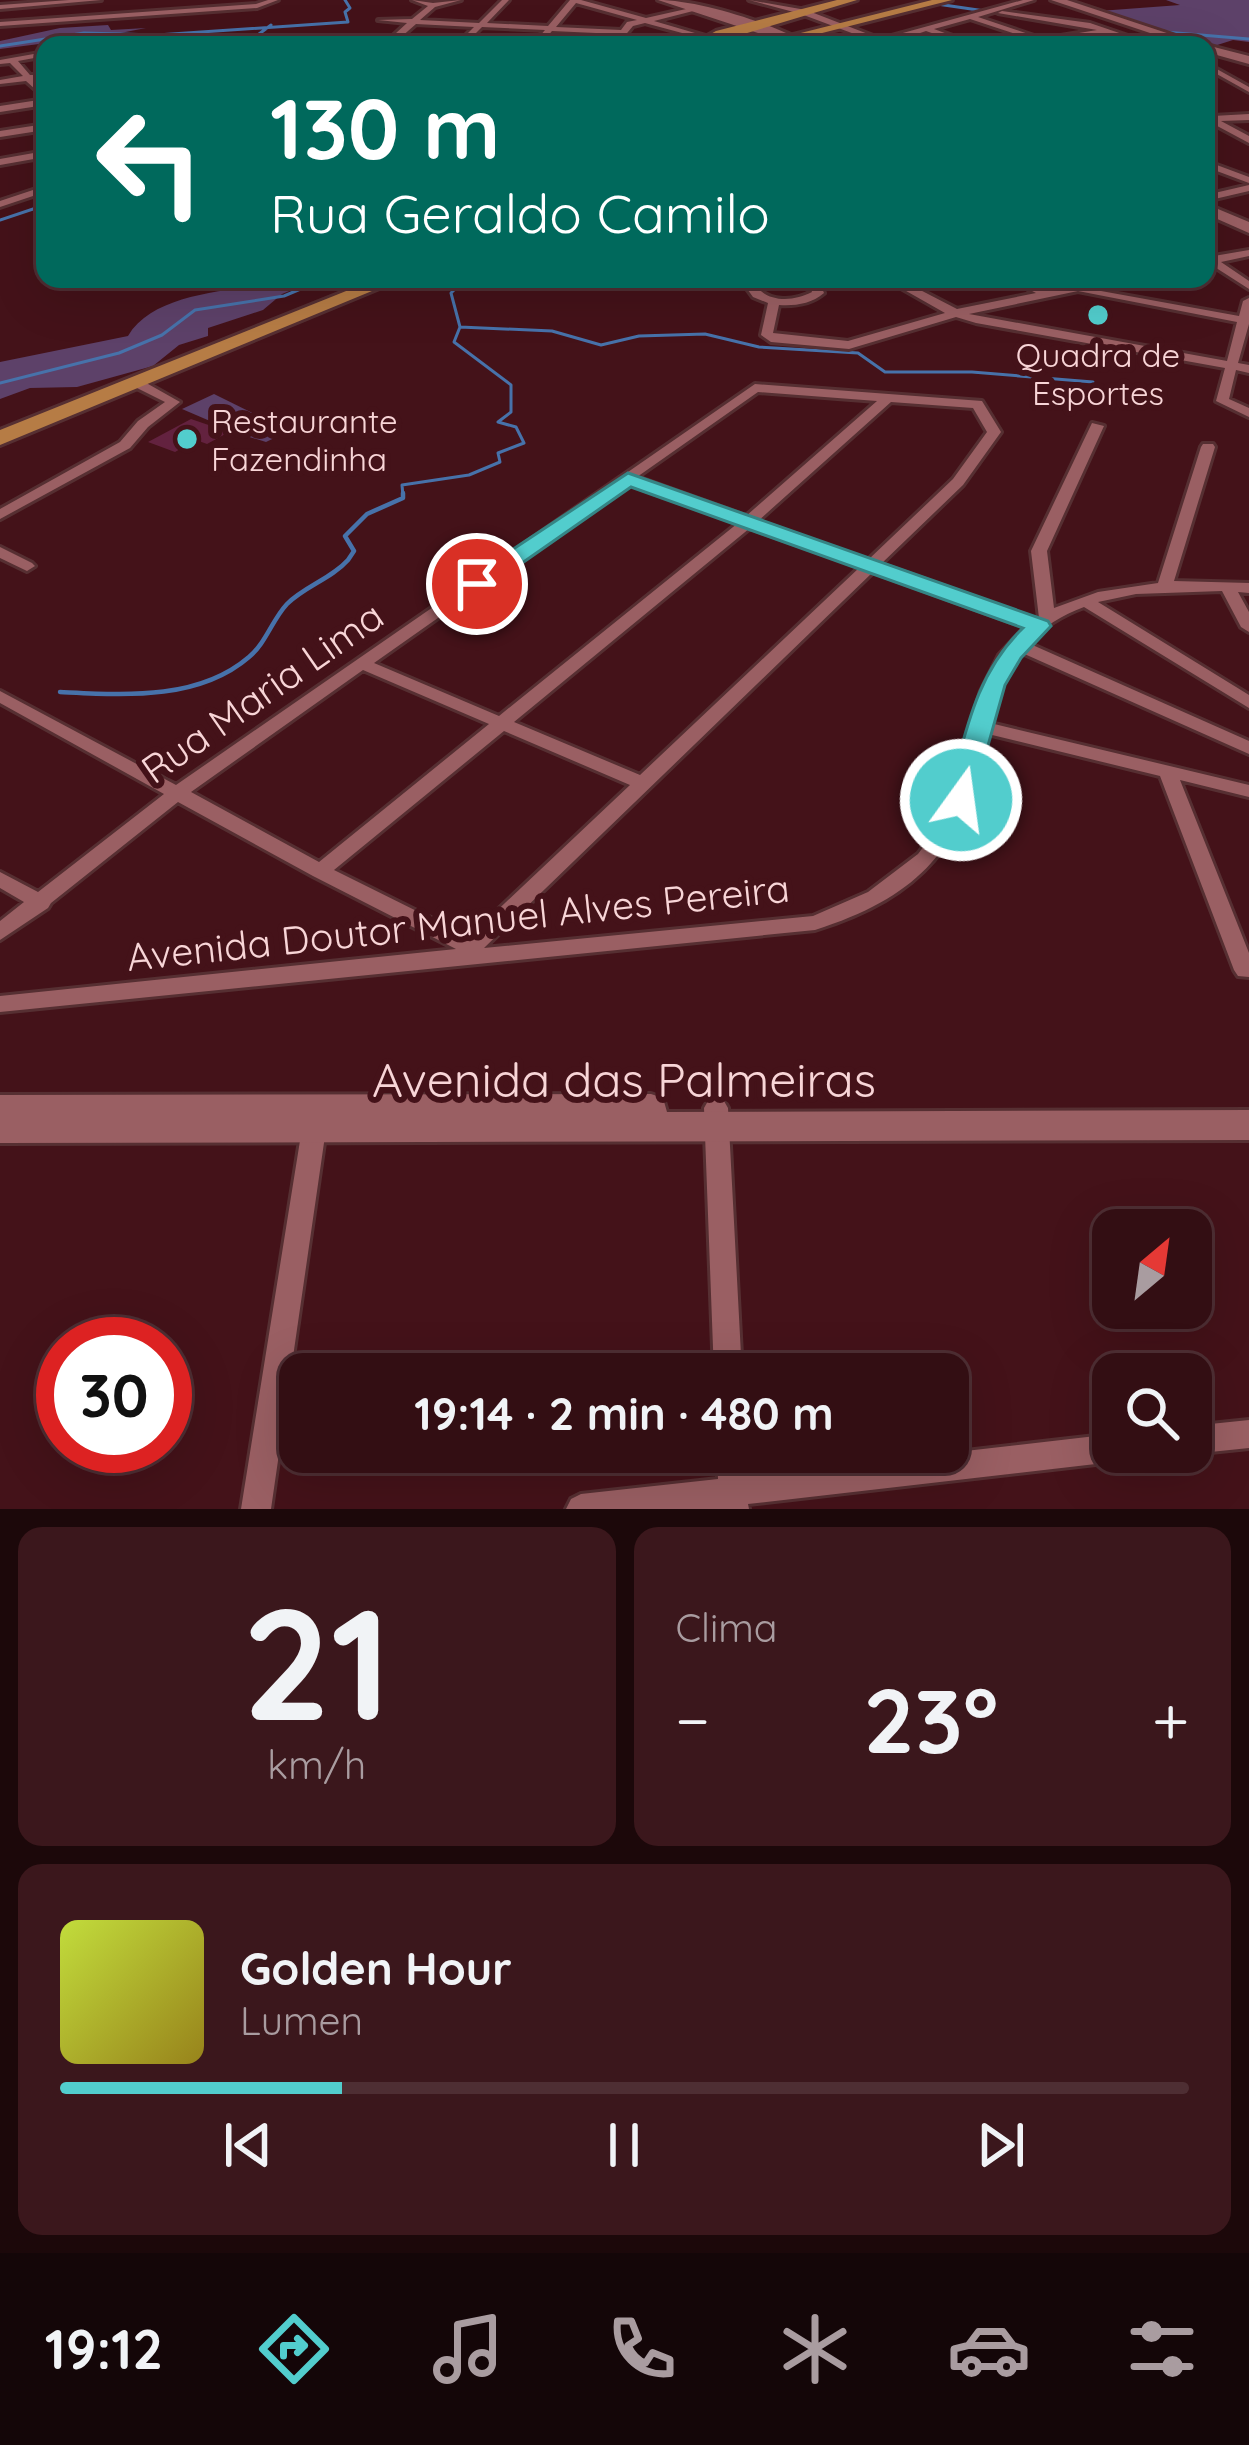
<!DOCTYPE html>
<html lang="pt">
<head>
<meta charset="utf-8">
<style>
  :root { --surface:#330e13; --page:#3b171c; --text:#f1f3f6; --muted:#a99ca0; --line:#4e2e33; --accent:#52cdcd }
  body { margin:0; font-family:Quicksand,sans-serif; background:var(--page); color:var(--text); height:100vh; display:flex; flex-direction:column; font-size:45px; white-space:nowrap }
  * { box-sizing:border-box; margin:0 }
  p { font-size:39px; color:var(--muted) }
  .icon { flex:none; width:66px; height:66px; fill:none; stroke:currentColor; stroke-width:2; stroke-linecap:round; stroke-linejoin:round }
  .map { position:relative; height:1509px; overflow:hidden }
  .panel { display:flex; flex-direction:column; gap:18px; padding:18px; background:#1c080a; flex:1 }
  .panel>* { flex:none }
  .top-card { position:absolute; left:36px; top:36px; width:1179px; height:252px; border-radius:24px; box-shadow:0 12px 48px #0002,0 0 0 3px var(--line); background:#00695c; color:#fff; overflow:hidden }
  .needle { width:78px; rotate:29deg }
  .tools { position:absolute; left:1092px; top:1209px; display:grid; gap:24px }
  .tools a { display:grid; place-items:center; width:120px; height:120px; border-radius:24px; background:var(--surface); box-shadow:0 12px 48px #0002,0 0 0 3px var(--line); font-size:60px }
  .speed { position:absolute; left:36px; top:1317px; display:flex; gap:24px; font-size:60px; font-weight:700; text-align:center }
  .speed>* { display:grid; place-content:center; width:156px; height:156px; border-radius:50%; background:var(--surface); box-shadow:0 12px 48px #0002,0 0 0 3px var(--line); line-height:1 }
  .speed .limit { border:18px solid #d22; background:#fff; color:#111 }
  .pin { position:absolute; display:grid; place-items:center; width:102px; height:102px; color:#fff; margin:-51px; border:6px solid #fff; border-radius:50%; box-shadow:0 3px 12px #0007 }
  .me { position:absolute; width:132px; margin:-66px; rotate:14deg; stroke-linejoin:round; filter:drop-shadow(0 0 9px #0008) }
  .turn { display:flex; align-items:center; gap:42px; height:252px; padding:0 36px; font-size:54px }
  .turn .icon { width:156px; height:156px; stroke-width:2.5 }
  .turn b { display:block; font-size:84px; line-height:102px }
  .big { font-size:90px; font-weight:700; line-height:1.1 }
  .panel .card { flex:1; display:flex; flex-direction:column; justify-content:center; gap:18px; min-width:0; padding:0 42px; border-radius:24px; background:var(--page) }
  .panel .dial { align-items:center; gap:0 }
  .dial b { font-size:156px; line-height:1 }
  .song { display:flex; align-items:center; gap:36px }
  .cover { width:144px; height:144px; border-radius:18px; background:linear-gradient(135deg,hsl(70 70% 55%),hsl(50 70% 35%)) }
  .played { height:12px; border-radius:6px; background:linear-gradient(90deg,var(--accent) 25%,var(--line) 25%) }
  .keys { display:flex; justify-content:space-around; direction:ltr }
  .heat { display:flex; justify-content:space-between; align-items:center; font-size:66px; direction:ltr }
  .panel .tiles { flex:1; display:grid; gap:18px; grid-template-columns:1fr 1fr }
  .card:last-child { grid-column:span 2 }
  .trip { position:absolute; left:279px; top:1353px; width:690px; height:120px; border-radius:24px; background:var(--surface); box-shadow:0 12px 48px #0002,0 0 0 3px var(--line); font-weight:700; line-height:120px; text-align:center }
  .menu { display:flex; height:192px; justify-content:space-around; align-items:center; background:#140608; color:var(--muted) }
  .menu .icon { width:84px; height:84px }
  .menu .on { color:var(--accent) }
  .menu b { font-size:54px; color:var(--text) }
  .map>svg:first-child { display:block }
</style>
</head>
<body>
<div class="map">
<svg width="1249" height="1509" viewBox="0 0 1249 1509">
  <rect width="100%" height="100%" fill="#441219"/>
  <path fill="#5d4169" d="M1166,0H1249V42L1233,40L1214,46L1099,11L1180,5Z
    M108,25L111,30L146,28L110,35L160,36L86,38L0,49V41L60,28Z
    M305,279H319L282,294L263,310L208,328V336L179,345L153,366L77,387L30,388L0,399V362L128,336C158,286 253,291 305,279Z
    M214,394L289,431L266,442L210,425V421L182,409Z"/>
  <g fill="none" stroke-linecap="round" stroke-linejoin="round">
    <path stroke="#4772aa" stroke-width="3" d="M937,4L985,11
      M271,25L259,34L299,37L311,45
      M1165,32L1249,39
      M0,46L84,33L157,35L348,22L345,12L350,8L345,0
      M0,220L45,205
      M460,327L552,331L601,345L639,336L705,334L759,347L858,353L885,372H972L1093,382
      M0,383L119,353L162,335L195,310L284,296L324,279
      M403,496L402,485L469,475L500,462L498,453L524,443L516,427L498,422L511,412V385L454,342L460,327L451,293L457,287L449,279"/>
    <path stroke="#4772aa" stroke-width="4.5" d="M60,692C123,695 198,701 249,657C266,643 272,620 287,604C305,586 331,579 348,560L354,551L345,536L367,514L403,498V493"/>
  </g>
  <path fill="#63223f" d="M191,419L229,432L207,444L196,440L175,452L148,442Z"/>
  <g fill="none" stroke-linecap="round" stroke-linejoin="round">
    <defs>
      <path id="street" d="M69,0H101L0,9V5Z
        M268,0H278L257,8L0,26V22L256,4Z
        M412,0L433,3L461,0L435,7L420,20L479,23L502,0H509L487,23L548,26L570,0H581L646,18L695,7L697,10L654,21L712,38L708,40L645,23L633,26L617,45H609L618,34L552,31L540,45H532L545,30L482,27L464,45H456L474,27L416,24L392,45H383L407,23L378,20L412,19L428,6ZM576,3L637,20L627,22L621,30L556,27Z
        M749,0L806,10L881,39L1023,0H1034L978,17L1043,39L1097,30L998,13L1002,11L1090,23L1128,36L1131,45H1123L1122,39C1090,27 1055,45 1021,45L1037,41L970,19L934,29L977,45H966L926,31L885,45H865L873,41L801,14Z
        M1157,32H1163L1177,45H1168Z
        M45,52V56L18,61L30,75H37L34,79L45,91V98L26,81L0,84V80L23,76L10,63L0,64V60Z
        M1206,63L1249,87V92L1206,68Z
        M45,99V105L0,112V106Z
        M1206,113L1213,116L1249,114V120L1221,121L1249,136V143L1206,120Z
        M45,124V130L0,137V131Z
        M45,151V157L0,165V159Z
        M1206,161L1249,177V183L1206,167Z
        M1249,185V191L1206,201V195Z
        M45,186V192L0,207V201Z
        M1249,250V256L1221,262L1249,281V289L1210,264H1206V253L1214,256Z
        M753,279H766L757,287C770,303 795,301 812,292L810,286L799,279C813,279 819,279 824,293C811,304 795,306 779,305L773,333L848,341L945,313L885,279H899L957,309L1036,293L1009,279C1027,279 1033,288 1047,290C1061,292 1105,279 1127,279L1090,289L1239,316L1243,301L1249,298V324L1238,363L1249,365V373L1236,370L1229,399L1249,408V417L1216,401L1225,368L976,323L956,317L849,349L771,342L761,335L768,303L753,297L745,286ZM1078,291L1237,322L1227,361L969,314Z
        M133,380H141L180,402L148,427L130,448L0,519V509L120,442L138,421L165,402L133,386Z
        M755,384L982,401L1001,432L963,485L881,564L1036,619L1039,618L1031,551L1092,423L1104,426L1047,551L1054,608L1098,592L1158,583L1201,447L1203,444H1213L1215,447L1174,581L1249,583V593L1238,592L1249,612V632L1241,627L1222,591L1136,594L1098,602L1249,695V708L1084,607C1062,615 1043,627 1028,643L1249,741V754L1020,652L999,691L990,723L1249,785V797L1180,780L1249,953V977L1238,976L1234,970L1160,776L988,734C964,844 925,895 815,930L0,1012V996L456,949L313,876L178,802L51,903L48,908L0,940V921L24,902L0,888V872L38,892L164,794L0,703V691L176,785ZM758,392L877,401L746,516L637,477ZM891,402L973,408L987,432L953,479L868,560L758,521ZM628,484L738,523L499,716L374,663ZM750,528L860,567L640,775L514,722ZM873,572L1025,627L999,655L981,691L970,726L960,775L942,822L918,854L868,892L813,916L484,948ZM363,670L489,724L319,862L191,792ZM504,731L630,785L469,937L334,870Z
        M0,547L32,563L35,566L27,571L0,558Z
        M716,1098L724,1101L728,1108L742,1374H714L704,1108L708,1101Z
        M315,1112L323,1115L327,1122L271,1509H241L303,1122L307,1115Z
        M1249,1420V1448L1191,1454L1186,1452H1191V1426Z
        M1113,1434V1452H1125L1123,1458L1113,1462L748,1504L749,1509H566L571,1499L581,1494L718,1479L717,1452H745L747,1476Z"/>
      <path id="secondary" d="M658,0C700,0 774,24 810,45H794Z
        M1051,0H1067L1203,45H1186Z
        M1204,45L1210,46L1249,56V64L1206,52Z
        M1206,204L1249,222V233L1206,214Z
        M651,1094L663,1098L667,1112L1249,1110V1140L0,1143V1095Z"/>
      <path id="primary" d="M837,0H857L707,45H691L716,31Z
        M932,0H952L775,45H753Z
        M376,279H401L0,445V430Z"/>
    </defs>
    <use href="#street" stroke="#562f32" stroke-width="6"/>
    <use href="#secondary" stroke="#562f32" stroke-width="6"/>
    <use href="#primary" stroke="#562f32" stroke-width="6"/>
    <use href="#street" fill="#9a5f63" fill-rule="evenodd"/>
    <use href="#secondary" fill="#9a5f63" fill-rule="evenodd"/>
    <use href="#primary" fill="#b67c45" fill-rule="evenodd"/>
  </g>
  <path fill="#52cdcd" stroke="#358585" stroke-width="3" d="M628,473L1048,621L1051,626L1021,658L1005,685L971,806H951L947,800C965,737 974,675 1023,628L631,487L485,589H468V579Z"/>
  <g fill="#52cdcd" stroke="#441219" stroke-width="4.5">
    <circle cx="1098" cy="315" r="12"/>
    <circle cx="187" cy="439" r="12"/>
  </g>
  <g text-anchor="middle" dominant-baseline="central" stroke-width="12" stroke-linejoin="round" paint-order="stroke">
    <g font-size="33" fill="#f8d5d7" stroke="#441219">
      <text x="1098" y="354">Quadra de<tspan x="1098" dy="38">Esportes</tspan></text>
      <text x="211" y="420" text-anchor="start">Restaurante<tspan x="211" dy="38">Fazendinha</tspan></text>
    </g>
    <g font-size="39" fill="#f8d5d7" stroke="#441219">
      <text transform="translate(262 692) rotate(-35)">Rua Maria Lima</text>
      <text transform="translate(458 922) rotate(-6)">Avenida Doutor Manuel Alves Pereira</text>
    </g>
    <g font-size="48" fill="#f8d5d7" stroke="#441219">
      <text x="624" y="1079">Avenida das Palmeiras</text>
    </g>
  </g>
</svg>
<div class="tools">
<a><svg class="needle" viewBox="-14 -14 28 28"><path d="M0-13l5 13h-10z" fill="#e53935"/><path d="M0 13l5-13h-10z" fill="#a99ca0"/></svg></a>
<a><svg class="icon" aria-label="search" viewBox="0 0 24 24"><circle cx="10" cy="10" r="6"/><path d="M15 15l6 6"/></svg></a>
</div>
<div class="speed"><div class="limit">30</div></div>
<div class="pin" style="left:477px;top:584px;background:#d93025"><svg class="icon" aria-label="arrive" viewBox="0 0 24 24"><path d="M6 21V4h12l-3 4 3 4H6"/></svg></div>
<svg class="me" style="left:961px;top:800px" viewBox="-20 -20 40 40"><circle r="17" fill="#52cdcd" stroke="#fff" stroke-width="3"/><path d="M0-11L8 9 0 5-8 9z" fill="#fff"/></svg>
<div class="trip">19:14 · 2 min · 480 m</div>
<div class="top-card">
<div class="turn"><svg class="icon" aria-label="left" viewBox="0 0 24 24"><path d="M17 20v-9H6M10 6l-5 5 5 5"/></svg><div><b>130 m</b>Rua Geraldo Camilo</div></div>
</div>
</div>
<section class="panel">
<div class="tiles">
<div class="card dial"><b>21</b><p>km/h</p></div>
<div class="card"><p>Clima</p>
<div class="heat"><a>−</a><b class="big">23°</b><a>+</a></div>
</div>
<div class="card">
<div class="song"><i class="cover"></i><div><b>Golden Hour</b><p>Lumen</p></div></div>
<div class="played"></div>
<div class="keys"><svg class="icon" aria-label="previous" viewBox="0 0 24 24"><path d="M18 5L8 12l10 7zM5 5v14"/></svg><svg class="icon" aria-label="pause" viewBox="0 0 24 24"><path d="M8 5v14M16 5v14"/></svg><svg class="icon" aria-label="next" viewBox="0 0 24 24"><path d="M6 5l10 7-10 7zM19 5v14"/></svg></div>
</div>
</div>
</section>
<nav class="menu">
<b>19:12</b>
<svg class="icon on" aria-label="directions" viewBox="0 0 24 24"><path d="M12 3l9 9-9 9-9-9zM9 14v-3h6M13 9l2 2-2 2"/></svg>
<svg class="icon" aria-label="music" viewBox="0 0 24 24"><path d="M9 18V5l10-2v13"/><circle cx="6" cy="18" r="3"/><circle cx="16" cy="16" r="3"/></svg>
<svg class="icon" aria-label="phone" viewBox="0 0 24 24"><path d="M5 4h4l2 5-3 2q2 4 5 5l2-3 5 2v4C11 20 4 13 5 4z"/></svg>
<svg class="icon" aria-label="climate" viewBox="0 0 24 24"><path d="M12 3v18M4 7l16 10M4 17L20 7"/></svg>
<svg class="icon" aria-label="car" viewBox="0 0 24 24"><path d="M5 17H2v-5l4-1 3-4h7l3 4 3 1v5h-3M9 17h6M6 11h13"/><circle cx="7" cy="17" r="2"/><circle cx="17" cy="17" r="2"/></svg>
<svg class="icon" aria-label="filters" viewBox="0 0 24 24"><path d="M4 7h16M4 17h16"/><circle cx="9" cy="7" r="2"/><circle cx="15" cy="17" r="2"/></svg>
</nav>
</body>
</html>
